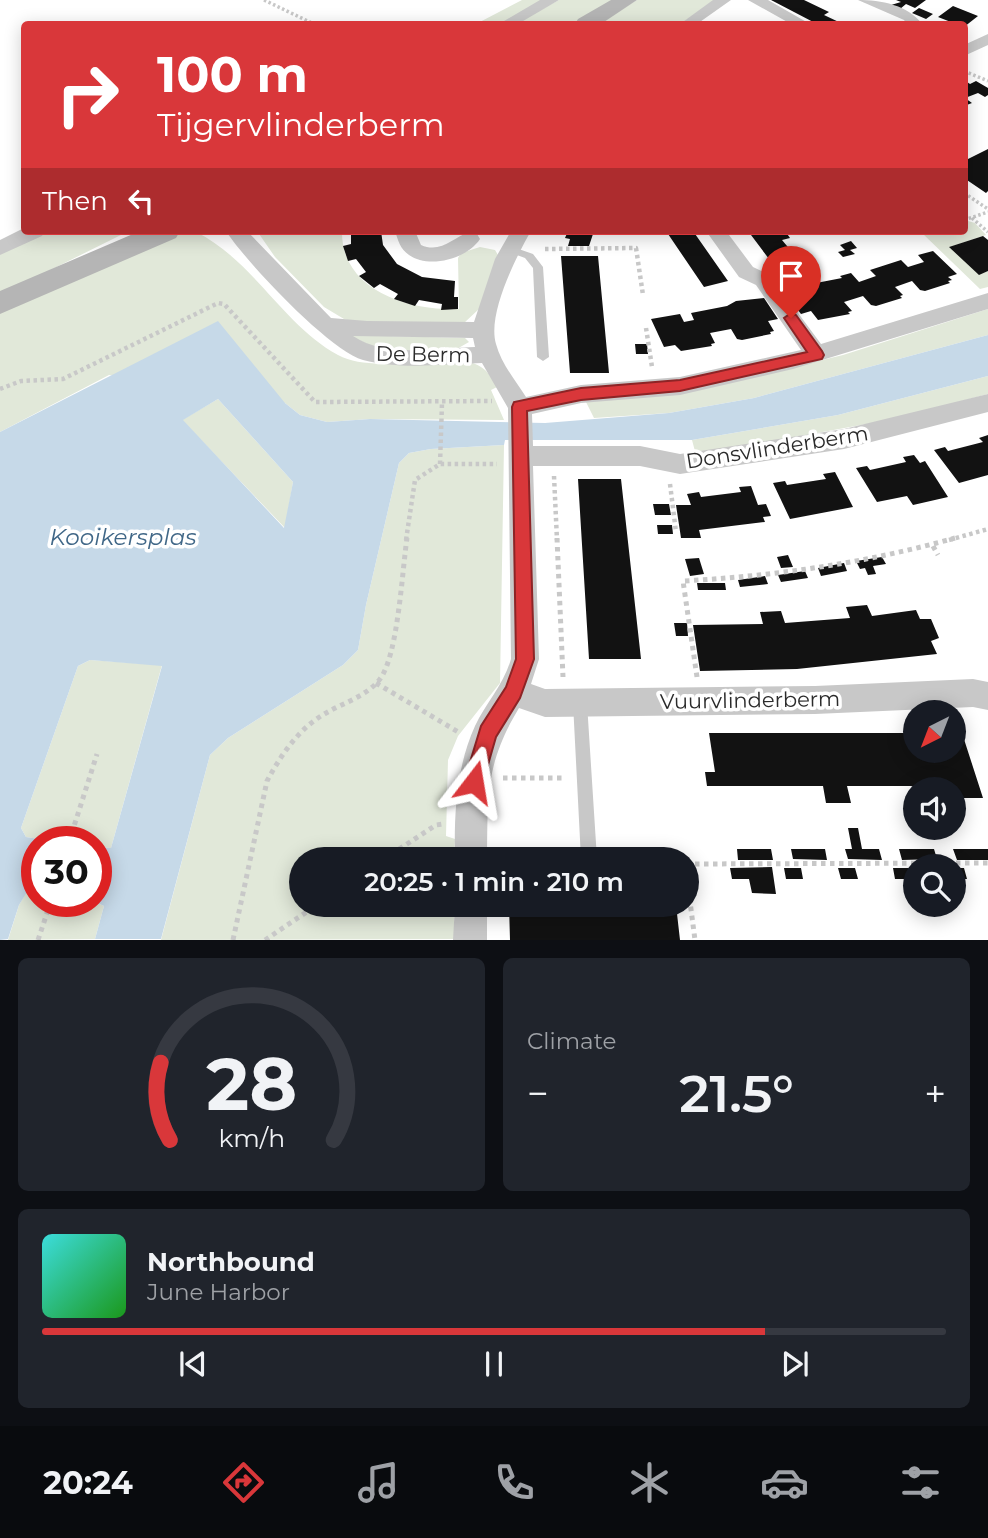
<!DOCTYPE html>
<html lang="en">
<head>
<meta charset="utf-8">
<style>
  :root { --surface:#171b24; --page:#20242c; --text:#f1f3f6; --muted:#9ea1a6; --line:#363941; --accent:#d9373a }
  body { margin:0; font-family:Montserrat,sans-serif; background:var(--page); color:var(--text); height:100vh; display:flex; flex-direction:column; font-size:26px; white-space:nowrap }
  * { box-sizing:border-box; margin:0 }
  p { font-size:23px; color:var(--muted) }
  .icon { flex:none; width:38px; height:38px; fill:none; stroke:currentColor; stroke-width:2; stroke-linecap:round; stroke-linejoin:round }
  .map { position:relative; height:940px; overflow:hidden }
  .drawer { display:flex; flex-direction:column; gap:18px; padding:18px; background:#0d0f14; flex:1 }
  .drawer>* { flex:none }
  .guide { position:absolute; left:21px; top:21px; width:947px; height:214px; border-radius:7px; box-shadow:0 4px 18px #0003; background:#d9373a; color:#fff; overflow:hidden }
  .needle { width:46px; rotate:222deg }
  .controls { position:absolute; left:903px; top:700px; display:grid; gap:14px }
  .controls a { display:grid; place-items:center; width:63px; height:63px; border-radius:50%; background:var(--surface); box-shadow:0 4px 18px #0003; font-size:35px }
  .speed { position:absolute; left:21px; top:826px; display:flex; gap:14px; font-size:35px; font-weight:700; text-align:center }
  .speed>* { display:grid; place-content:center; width:91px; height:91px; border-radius:50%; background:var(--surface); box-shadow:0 4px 18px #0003; line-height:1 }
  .speed .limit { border:10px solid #d22; background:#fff; color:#111 }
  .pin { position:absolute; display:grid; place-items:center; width:60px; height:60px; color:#fff; margin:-72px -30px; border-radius:50% 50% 50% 0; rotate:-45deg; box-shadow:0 0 7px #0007 }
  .pin .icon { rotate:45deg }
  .me { position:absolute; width:77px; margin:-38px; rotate:14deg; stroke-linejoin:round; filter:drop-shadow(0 0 5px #0008) }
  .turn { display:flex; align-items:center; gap:24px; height:147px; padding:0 21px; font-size:32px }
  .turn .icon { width:91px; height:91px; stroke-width:2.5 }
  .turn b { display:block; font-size:49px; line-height:60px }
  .then { display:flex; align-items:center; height:66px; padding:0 21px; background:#0003; gap:14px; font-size:26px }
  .big { font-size:52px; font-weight:600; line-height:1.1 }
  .drawer .widget { flex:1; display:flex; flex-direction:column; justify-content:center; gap:10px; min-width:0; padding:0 24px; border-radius:10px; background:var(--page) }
  .drawer .dial { align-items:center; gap:0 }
  .dial svg { height:182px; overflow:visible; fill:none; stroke:var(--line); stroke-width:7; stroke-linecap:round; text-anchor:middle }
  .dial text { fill:var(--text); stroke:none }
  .song { display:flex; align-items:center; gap:21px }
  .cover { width:84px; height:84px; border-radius:10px; background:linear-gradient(135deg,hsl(180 70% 55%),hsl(120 70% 35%)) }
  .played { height:7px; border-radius:4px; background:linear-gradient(90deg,var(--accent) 80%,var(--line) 80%) }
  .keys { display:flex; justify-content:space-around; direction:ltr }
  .heat { display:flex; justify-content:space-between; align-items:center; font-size:38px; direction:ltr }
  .drawer .tiles { flex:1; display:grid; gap:18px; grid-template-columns:1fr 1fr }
  .widget:last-child { grid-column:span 2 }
  .trip { position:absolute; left:289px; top:847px; width:410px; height:70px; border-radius:35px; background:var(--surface); box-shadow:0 4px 18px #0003; font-weight:600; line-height:70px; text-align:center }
  .menu { display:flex; height:112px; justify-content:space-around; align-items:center; background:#090b0e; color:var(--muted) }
  .menu .icon { width:49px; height:49px }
  .menu .active { color:var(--accent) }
  .menu b { font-size:32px; color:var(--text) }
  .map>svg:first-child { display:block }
</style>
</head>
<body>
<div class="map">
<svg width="988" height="940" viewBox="0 0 988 940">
  <rect width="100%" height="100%" fill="#fff"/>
  <path fill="#e1e8d9" d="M522,0H547L499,24H476Z
    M559,0H616L575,24H514Z
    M637,0H716L680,24H597Z
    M968,221L975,223L986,235L950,247L979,274L988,271V287L980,289L923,234L933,231H964V222Z
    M45,231H129L0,295V253Z
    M175,231C182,231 191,230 196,232C253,260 283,325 338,355C378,377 450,347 481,367C489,372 492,379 497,387L491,390L504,420L370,419L327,422L300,415L285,403L109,375L0,432V311Z
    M257,231H342C341,291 410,311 459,309L458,258L461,253L480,247L495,250L498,255L479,309L464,323H356L344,319L324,307L275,257Z
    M988,309V335L754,398L669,413L594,418L586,402L752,377L843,355Z
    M348,335L465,338L469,342L455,350H380Z
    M988,376V394L894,419L696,455L692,440L838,415Z
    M218,399L293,482L285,528L182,420Z
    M504,445L500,683L458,736L448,760L446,836L455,839L454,859H301V905H454V939L161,940L210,755L228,738L343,665L358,650L366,605L399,463L409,453L431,449Z
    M90,660L162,665L111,848L96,847V842H59L26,837L21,828L78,666Z
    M27,891L37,893V901H93L104,906L95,939L8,940L19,905Z"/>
  <path fill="#c6d9e8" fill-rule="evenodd" d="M218,321L285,403L300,415L327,422L370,419L545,423L669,413L754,398L988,335V376L838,415L692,440H505L504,445L431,449L409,453L399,463L366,605L358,650L343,665L228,738L210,755L161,939H95L104,906L93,901H96V847L111,848L162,666L90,660L78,666L21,828L26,837L59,842H37V893L27,892L19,905L8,939L0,940V432ZM218,399L293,482L284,528L183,420Z"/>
  <path fill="#121212" d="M771,0H804L829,12L824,15L843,24H817Z
    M896,0H926L915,8L906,4L900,9L891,5L901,2Z
    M953,6L978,16L964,27V24H956L938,17Z
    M919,8L933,14L926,19L912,13Z
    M964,80L970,84L976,81L988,88V95L985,97L978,93L965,98L972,103L964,106Z
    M988,149V191L986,193L964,178V161Z
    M351,231H381L383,245L397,264L422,277L455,281L454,297H458V309L441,310L442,304L419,300L415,306L394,299L398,294L380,284L374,288L359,276L366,272L356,259L348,261L343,246L351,244Z
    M568,231H594L589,246H568L570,239L565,238Z
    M666,231H693L728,281L704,287Z
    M748,231H785L790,238L782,240L792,252L801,250L811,263L778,271Z
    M983,236L988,240V271L979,275L949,247Z
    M851,241L857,248L850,250L855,254L843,257L838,252L845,250L840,245Z
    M933,251L957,274L948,277L952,280L948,281L950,283L925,291L920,290L912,281L895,287L903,295L900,296L902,298L876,306L871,305L863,296L844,302L852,311L848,312L850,314L818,320L811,311L801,314L785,293L811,284L842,278L840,276L851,273L859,282L876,276L870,270L901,260L908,267L924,262L918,255Z
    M561,256H598L609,373H570Z
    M764,298L778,319L768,321L774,331L770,332L771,334L742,340L737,339L731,329L710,333L715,343L711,344L712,346L681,351L675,345L664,347L651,319L680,314L684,322L694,320L691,313L727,306L736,301Z
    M635,344H647L648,354H636Z
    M988,435V475L959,483L934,450L945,447L948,451L983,442L979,438Z
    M914,455L920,463L925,461L948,497L913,505L907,496L877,502L856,468L867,466L870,470L906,462L903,457Z
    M835,472L853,507L790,519L773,483L785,481L787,485L826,479L823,474Z
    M578,479H621L641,659H589Z
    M751,486L758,505L766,504L771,516L763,517L765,522L699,530L701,538H681L676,505H691L687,494L699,492L701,497L741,492L739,487Z
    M653,504H669L671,515H655Z
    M657,525H672L673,534H658Z
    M788,555L793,567L781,568L777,557Z
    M882,557L886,564L873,566L876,574L868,575L865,568L860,569L856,561Z
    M699,558L704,574L690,576L685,559Z
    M844,563L847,571L821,576L818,568Z
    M805,571L808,578L781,582L778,575Z
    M765,576L768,584L740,587L738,580Z
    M697,583H725L726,590H698Z
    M867,605L872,616L916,610L920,619H931L939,638L931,641L937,654L797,669L700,671L693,625L763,624L760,612L781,611L785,623L850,618L846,607Z
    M674,623H687L688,636H676Z
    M709,733H915V751H954V733H962L983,798H956L952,786H847L851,803H826L823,786H707L705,772H715Z
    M848,828H858L862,849H879L882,860L848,859L845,849H852Z
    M737,849H771L773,860H738Z
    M791,849H825L827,860L793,859Z
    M899,849H934L937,859L902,860Z
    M953,849H988V860H957Z
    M772,867L776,894L752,893L749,879H732L730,868Z
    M784,868H801L803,879H786Z
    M838,868H855L858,879H841Z
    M893,868H910L913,879H895Z
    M954,868H964L967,879H954Z
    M509,905H676L680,940H510Z"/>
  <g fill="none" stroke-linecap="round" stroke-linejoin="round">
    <path stroke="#c8c8c8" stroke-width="3.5" stroke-dasharray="2.5 2.5" stroke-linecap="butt" d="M264,0L314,24
      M964,71L988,81
      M964,193L988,209
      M972,218L988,232
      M964,220L988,212"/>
    <path stroke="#c8c8c8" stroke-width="4.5" stroke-dasharray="3.5 3.5" stroke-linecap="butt" d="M545,249L636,248L643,295
      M646,328L652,367
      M0,389L21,381L63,379L218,303L224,304L315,402L492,401
      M440,464L442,403
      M554,476L557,540
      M670,484L676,532
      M406,540L415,480L440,464H497
      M949,540L988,529"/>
    <path stroke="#c8c8c8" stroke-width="5" stroke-dasharray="4.5 4.5" stroke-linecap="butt" d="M557,538L563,677
      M933,546L938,555
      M697,677L683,581C775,576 866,563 955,538
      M376,683L460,733
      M503,778H565
      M69,842L97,754
      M384,859L436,825L443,824
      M686,864L988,863
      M686,871L695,940
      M38,940L51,901
      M233,940L267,781C281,755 299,728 326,713C343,703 367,696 380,679C398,655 402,572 407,538
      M265,940L317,905"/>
    <path fill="#c8c8c8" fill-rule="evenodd" d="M510,246L533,254L543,267L549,357L543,361L537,357L533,268L525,258L506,251V247Z
      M580,696L585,698L587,703L597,859H581L573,703L575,698Z"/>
    <path fill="#c8c8c8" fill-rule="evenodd" d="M540,0H559L518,24H499Z
      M713,0H731L697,24H680Z
      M748,0H768L810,24H791Z
      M858,0C881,0 908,5 922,24H907L904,20Z
      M988,34V45L964,56V45Z
      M24,228V231H45L42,236L0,255V240Z
      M226,231H247L331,318L367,321L474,322L495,259L511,231H531C516,257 487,314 496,344C501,363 515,380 526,397L581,385L680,377L801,350L756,285L739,277L706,231H726L753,267L770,275L821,344L988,293V309L793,369L680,395L581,403L532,414L533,446H640L680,454L844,429L988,394V412L844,449L680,474L640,466H533L539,659L531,684L545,689L815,686L973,679L988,682V710L973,707L815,714L545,717L519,708C485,764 488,796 487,859H455C454,814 456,768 475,726C486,703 504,684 511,659L508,408L482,363C443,364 401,370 363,360C329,350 246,262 226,231ZM353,336L473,338L475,347C438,348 385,358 353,336Z
      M395,231H415L421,245C441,254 453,237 470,232L477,234L480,239C467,259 429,269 409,255C400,249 398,240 395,231Z
      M455,905H487V940H453Z"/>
    <path fill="#b5b5b5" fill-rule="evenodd" d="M611,0H637L601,24H575L578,19Z
      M140,231H180L176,238L0,314V291Z"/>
  </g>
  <path fill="#d9373a" stroke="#8d2426" stroke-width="2" d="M791,313L796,315L822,351L824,355L822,359L680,391L581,400L527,411L534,659L520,698L496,737L481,789L474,792L466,789L464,782L481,726L506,687L516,659L512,407L514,402L581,388L680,380L807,352L784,318Z"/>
  <g text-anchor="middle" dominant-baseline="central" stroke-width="7" stroke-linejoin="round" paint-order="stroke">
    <g font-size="21" fill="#2b2b2b" stroke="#fff">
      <text transform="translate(423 354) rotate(1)">De Berm</text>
      <text transform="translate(777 447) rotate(-9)">Donsvlinderberm</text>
      <text transform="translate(750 700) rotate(-1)">Vuurvlinderberm</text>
    </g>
    <g font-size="23" font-style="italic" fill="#406787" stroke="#fff">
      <text x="123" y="537">Kooikersplas</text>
    </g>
  </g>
</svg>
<div class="controls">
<a><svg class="needle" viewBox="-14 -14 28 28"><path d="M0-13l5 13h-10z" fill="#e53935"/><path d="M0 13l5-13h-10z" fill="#9ea1a6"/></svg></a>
<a><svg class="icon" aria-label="sound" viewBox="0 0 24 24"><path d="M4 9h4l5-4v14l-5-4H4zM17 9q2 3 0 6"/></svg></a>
<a><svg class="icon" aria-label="search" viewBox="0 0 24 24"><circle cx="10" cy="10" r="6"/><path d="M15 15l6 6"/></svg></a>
</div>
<div class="speed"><div class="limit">30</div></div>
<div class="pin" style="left:791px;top:318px;background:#d93025"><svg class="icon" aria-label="arrive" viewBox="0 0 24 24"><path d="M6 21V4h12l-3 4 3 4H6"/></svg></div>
<svg class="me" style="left:474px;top:782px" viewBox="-20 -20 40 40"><path d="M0-17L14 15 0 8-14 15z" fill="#d9373a" stroke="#fff" stroke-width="4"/></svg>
<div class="trip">20:25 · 1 min · 210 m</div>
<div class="guide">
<div class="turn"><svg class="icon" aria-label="right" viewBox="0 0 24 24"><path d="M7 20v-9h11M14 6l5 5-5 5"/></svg><div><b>100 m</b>Tijgervlinderberm</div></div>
<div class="then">Then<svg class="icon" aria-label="left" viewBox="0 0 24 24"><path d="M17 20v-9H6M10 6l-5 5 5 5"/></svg></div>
</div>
</div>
<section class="drawer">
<div class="tiles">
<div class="widget dial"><svg viewBox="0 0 100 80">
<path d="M14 69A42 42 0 1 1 86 69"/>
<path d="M14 69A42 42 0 0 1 10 35" stroke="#d9373a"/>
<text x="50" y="56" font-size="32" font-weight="700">28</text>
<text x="50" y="72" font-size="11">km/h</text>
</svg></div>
<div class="widget"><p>Climate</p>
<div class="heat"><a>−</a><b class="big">21.5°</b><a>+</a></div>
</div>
<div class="widget">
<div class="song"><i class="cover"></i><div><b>Northbound</b><p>June Harbor</p></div></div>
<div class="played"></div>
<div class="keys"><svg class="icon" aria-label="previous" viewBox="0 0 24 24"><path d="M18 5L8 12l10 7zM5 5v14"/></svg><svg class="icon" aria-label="pause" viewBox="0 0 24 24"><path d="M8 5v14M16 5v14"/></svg><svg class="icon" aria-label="next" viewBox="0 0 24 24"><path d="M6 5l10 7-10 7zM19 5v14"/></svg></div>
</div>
</div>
</section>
<nav class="menu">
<b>20:24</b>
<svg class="icon active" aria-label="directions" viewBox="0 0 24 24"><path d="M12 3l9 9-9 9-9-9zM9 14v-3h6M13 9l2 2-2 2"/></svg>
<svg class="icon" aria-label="music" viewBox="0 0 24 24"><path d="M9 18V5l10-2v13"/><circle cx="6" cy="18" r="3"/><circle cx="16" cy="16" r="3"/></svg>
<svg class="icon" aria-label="phone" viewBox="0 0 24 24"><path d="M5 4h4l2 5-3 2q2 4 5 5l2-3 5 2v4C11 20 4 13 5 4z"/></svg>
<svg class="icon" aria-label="climate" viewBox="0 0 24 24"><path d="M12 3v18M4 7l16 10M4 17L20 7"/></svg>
<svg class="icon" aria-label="car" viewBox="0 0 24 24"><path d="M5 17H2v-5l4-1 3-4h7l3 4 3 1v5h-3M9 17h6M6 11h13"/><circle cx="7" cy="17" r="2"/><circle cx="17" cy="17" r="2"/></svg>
<svg class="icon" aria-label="filters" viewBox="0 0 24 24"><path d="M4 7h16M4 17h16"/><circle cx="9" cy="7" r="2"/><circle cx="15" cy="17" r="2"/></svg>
</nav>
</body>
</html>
